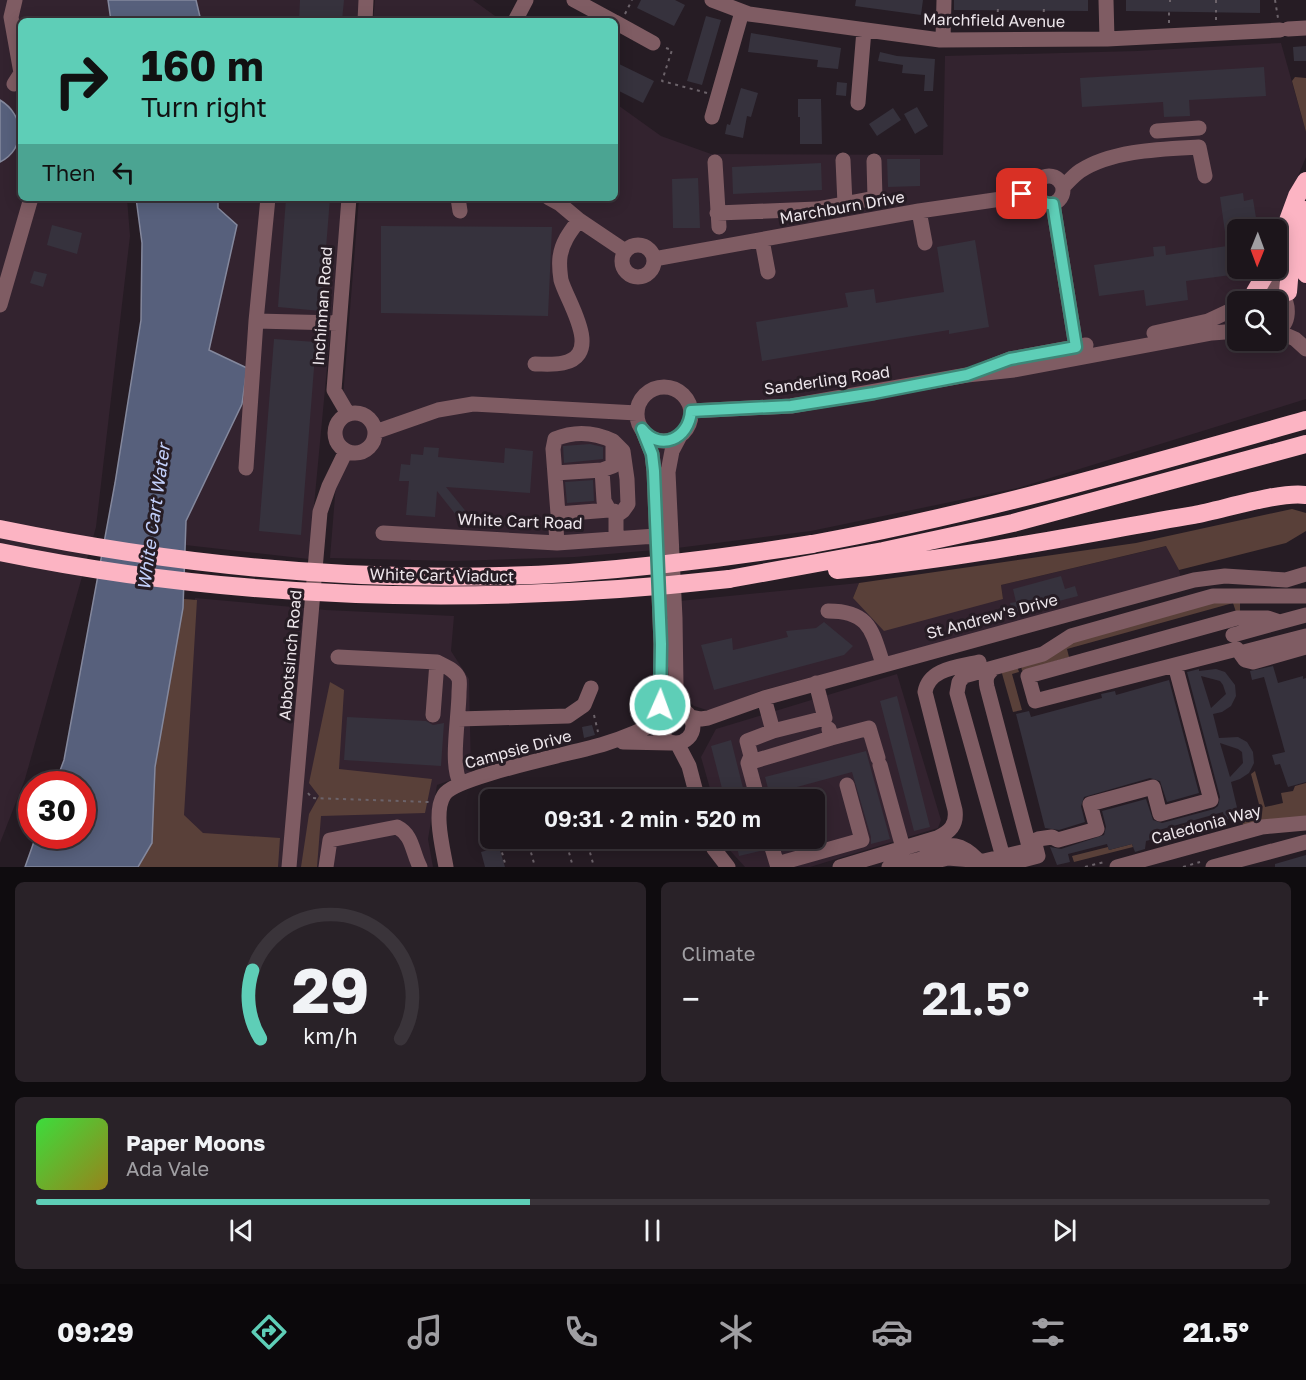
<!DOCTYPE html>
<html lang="en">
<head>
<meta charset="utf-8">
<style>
  :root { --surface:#1c151b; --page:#292228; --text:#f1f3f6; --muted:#a09fa3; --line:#3a343a; --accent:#5eceb7 }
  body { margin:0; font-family:"Golos Text",sans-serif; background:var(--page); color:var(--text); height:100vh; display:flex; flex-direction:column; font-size:22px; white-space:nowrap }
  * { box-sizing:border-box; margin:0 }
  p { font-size:20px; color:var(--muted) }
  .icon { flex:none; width:33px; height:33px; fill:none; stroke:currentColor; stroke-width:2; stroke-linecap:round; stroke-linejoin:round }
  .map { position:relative; height:867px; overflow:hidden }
  .sheet { display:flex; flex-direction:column; gap:15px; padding:15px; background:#0f0c0f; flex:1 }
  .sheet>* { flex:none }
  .guide { position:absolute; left:18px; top:18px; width:600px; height:183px; border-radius:9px; box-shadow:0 3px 15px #0003,0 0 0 2px var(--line); background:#5eceb7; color:#111; overflow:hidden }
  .needle { width:39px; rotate:181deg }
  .buttons { position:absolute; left:1227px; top:219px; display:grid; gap:12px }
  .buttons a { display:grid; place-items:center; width:60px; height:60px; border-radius:9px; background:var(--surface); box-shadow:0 3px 15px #0003,0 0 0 2px var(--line); font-size:30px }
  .speed { position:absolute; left:18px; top:771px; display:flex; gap:12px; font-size:30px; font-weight:700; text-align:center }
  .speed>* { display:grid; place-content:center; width:78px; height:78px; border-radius:50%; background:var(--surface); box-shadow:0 3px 15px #0003,0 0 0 2px var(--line); line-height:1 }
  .speed .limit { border:9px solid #d22; background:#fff; color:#111 }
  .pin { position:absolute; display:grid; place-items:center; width:51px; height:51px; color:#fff; margin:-26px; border-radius:12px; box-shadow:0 3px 9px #0006 }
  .me { position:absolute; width:66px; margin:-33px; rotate:2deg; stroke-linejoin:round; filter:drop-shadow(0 0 4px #0008) }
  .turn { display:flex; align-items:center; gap:21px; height:126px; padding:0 24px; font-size:27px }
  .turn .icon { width:78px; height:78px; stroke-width:2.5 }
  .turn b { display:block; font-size:42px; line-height:51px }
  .then { display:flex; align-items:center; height:57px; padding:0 24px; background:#0003; gap:12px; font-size:22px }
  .big { font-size:45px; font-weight:600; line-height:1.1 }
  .sheet .tile { flex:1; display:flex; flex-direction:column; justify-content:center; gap:9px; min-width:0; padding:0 21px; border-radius:9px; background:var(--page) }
  .sheet .dial { align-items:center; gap:0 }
  .dial svg { height:156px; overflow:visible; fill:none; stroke:var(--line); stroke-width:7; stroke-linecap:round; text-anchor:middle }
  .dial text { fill:var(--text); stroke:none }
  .song { display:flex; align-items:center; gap:18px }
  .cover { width:72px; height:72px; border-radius:9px; background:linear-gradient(135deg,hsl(120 70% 55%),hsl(50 70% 35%)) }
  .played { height:6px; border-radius:3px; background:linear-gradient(90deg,var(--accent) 40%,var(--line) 40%) }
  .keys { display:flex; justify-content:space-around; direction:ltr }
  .heat { display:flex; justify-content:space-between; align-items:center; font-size:33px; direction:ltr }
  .sheet .tiles { flex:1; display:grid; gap:15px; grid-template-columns:1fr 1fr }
  .tile:last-child { grid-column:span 2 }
  .trip { position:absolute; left:480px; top:789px; width:345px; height:60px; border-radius:9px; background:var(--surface); box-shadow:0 3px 15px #0003,0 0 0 2px var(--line); font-weight:600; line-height:60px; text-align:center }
  .menu { display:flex; height:96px; justify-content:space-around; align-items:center; background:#0b080b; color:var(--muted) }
  .menu .icon { width:42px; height:42px }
  .menu .active { color:var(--accent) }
  .menu b { font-size:27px; color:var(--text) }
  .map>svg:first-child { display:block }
</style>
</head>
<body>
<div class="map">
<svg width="1306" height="867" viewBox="0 0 1306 867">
  <rect width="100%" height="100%" fill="#261c24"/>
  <path fill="#33232f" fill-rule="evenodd" d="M0,0H108L110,21H21V198H127L130,236L96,527L25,779L0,843Z
    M196,0H362L360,21H201Z
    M375,0H473L502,21H373Z
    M1281,43L1306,132V157L1287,202L1306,269V399L1018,488L811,531L677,548L575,557L454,561L330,558L359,198H615V103L661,136L711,154L943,155L945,56L1137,51ZM1238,230H1276V268H1238ZM1238,302H1276V340H1238Z
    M218,198H343L309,559L185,545L186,521L242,404L246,368L209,350L237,225L218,208Z
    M1167,546L1179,570L1181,578L760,691L710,711L694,706L688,701L682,688L679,601L859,583L853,598L1003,599L1001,585Z
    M195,598L326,610L454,616L451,651L469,679L471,773L437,785L428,839L433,867H163L180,821Z
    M897,674L941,820L938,828L810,867H745L725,845L723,839L814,838V800L713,799L701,757L716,729Z"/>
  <path fill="#594039" d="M1295,77L1306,78V132L1292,81Z
    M1292,509L1306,513V531L1286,543L1179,570L1166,546L1001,585L1003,599L884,631L853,598L859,583L1136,543Z
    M184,599L197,600L184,815L203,833L280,838L278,867H138L152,843L155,767Z
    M1240,600V611L1236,612L1233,603L1067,649L1069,657L1022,671L1021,665L1075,640L1215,602Z
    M1017,666L1019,672L1012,674L1022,710L1013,712L1001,670Z
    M330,682L344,690L339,769L432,779L425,813L321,816L317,867H301L309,814L319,796L309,783Z
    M1255,771L1265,807L1283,803L1281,793L1293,791L1295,786L1306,783V817L1244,828L1240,814L1260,808L1251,774Z
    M1222,815L1224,822L1164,838L1162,831Z
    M1132,844L1133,847L1074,862L1072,856L1108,847L1109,850Z"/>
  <path fill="#57607c" stroke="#84889d" stroke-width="1.5" d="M108,0H196L201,21H111Z
    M0,100C25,115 27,148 0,162Z
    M136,198H218V208L237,225L209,350L247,368L242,404L186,521L183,608L155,767L152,843L138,867H25L36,836H82V784H55L64,760L115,483L141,320L142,243Z"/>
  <path fill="#36323d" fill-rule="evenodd" d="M300,0H344L342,21H299Z
    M641,0H675L685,5L674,26L637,8Z
    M856,0H923L921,15L855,6Z
    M954,0H1088V11L954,10Z
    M1126,0H1260V13L1126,11Z
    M706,16L721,20L702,85L687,81Z
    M751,33L841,48L838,69L817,67L818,60L748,52Z
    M1306,46V61H1294L1293,47Z
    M880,52L897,56L935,59L933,91H924L925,75L902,73L903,65L878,61Z
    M615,62L654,81L643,103L615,89Z
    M1264,67L1266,96L1189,100L1190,116L1164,117L1163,102L1082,107L1080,78Z
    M837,82L847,83L846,96L836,95Z
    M741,88L758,93L751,117L747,116L743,138L725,134L727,124L730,125Z
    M798,99H821L822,144H800V117H798Z
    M917,107L928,126L915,134L904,114Z
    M893,108L901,120L877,136L869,124Z
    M887,159H920V186L888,187Z
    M821,163L822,190L733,194L732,167Z
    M698,178L700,228H673L672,179Z
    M1243,193L1244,201L1253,199L1258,230H1238V265L1230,266L1231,275L1186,281L1188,300L1146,306L1144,290L1099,296L1094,265L1154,256L1153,247L1165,246L1166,255L1227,246L1220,197Z
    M286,198H330L321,311L278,307Z
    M52,225L82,233L77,254L47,245Z
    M381,226L552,227L548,316L381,313Z
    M975,240L989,327L949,334V330L762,361L756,322L848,307L845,293L874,289L876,303L944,292L937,247Z
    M34,271L47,274L43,287L30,283Z
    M274,339L316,342L301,535L259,531Z
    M590,444L603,447V459L564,463L563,446Z
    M424,447L439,448L438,457L504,463L505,448L533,451L530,493L446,487L468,514L460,520L437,491L435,517L406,515L409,481H399L401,464L410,465L411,454L423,455Z
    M593,480L594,501L567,503L565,482Z
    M1061,576L1065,589L1075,586L1078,596L1013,613L1010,603L1016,602L1013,589Z
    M824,622L853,646L844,655L714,690L701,645L732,638L733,650L788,637L786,631L816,628Z
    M1273,666L1278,683L1303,676V679L1306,678V782L1288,787L1280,764L1275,765L1272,755L1285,752L1264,677L1252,680L1250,671Z
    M1199,669V671L1216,669L1225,672L1235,685L1236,696L1231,706L1222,712L1213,714L1219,738L1238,737L1247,742L1253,752L1254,763L1249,773L1240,779L1231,782L1239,816L1225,820L1223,812L1159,830L1161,837L1146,841L1145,849L1135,852L1132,844L1109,850L1107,844L1068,854L1070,862L1057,865L1050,847L1061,849L1104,835L1106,827L1102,811L1146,799L1153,820L1162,823L1214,809L1218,806L1220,797L1187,672ZM1201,676L1220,681L1223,685L1226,694L1211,708ZM1220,743L1238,749L1242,752L1243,763L1230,777Z
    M1169,680L1199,793L1167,802L1160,781L1150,778L1084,797L1081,806L1085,822L1059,830L1045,828L1016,714L1029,711L1031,717L1102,698L1101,694L1115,691L1116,695Z
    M897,696L930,827L914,831L880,701Z
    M347,717L426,721L433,725L444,723L441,766L344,760Z
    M592,725L595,735L584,738L582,727Z
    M731,740L746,800H725L711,746Z
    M866,751L890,839L871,844V837L852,772L786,790L788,800H771L765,777Z
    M735,838H756L760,851L739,856Z
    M499,847L505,867H485L481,852Z
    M1306,855V867H1275V864Z"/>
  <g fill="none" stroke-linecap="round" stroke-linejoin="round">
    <path stroke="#6c636a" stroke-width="2" stroke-dasharray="3 4.5" stroke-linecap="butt" d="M1275,0L1278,18
      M1170,2V0
      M1216,3V0
      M625,14L632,0
      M1216,20V10
      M1169,23V9
      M997,27L998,7
      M1043,27L1044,7
      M666,48L672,50L662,81L707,93
      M594,715L598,732
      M308,793L312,798L429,802
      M579,800L580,799
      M498,838L506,867
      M527,838L535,867
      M565,838L573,867
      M586,838L594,867
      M1085,867L1104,862
      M1183,867L1200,862"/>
    <path stroke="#7f5c63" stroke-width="15" d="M574,0L613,21
      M712,0L749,14L940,40L1107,39L1280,30
      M1106,0L1107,39
      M516,19L526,0
      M365,21L366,0
      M615,22L653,43
      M1288,29L1306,28
      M943,40L944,0
      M14,84L21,73L11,17L15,0
      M858,103L864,30
      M712,117L742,12
      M1157,131L1199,128
      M843,160L845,204
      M715,162L719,227
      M1035 190a14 14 0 1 1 28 0a14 14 0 1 1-28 0Z
      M1063,187C1068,182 1074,175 1080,171C1112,150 1162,149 1199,147L1205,176
      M458,198L460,211
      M549,198L560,204L579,220L625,251
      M1053,204L1076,347
      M919,211L925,243
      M717,213L817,209L875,198L874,161
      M762,240L768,272
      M622 261a16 16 0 1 1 32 0a16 16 0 1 1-32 0Z
      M654,259L919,211L1008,198L1035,191
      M1250,302C1269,257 1306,315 1276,331
      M0,305L31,198
      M256,321L338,323
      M1277,331L1295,339L1306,349
      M1154,333L1208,321L1238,307
      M535,364C544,364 554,365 563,363C604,354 567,302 561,280C560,273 559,264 560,257C562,242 570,232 579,220
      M987,368L1010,359L1086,345
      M637 414a27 27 0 1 1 54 0a27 27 0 1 1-54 0Z
      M691,411L791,406L967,375L1014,370L1212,333L1238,331
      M335 433a20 20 0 1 1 40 0a20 20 0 1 1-40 0Z
      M348,414L334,390L349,198
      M642,429L652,454L654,471L661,644L660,718
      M375,432L438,410L473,404L637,413
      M681,434L672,451L668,472L675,618L676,686L682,709
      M613,441L623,451L627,479L628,504L623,511L616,516
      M246,468L256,321L268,198
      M555,473L602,470
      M558,514L553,449L555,439C574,431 594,432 613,441V466L602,470L604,501L609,510
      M383,533L557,543L656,536
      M557,543L556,528L558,514L609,510L614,511L616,516V539
      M828,611C870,611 872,631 883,664
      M1280,622L1306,615
      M1233,635L1280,622L1268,618H1237L1028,676L1035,701L1237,649
      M1306,636L1240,653L1245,660L1253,662L1306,647
      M338,657L437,662C445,666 456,670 459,679C460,683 459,689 459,693C459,716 450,765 460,782
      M764,698L773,731L825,718L816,683
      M659 726a17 17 0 1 1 34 0a17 17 0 1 1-34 0Z
      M433,715L437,662
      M691,717L701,719L708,718L764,698L1194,580L1225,576L1286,580L1306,574
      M458,719L568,716L584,705L591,688
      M829,729L831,738L869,728L878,758
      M623,742L671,743
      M677,743L689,766L698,800
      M748,763L751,756L747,741L773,731
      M880,765L903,848
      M758,800L748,763L831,738
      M709,838L714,849L728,867
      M769,838L777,864L862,840L847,785
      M927,849C952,844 960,842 978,860
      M1003,857L957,693L959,682L964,676L1043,654L1071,636L1213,596H1306
      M289,867L320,512L329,486L346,451
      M326,867L330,840L397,827C413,835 412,852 420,867
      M446,867C443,849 433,812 444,795C455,776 576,753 604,744C623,738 641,731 659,721
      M840,867L937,838C950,832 957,825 955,810L925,692C929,668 959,667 979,662
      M889,867L921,859
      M911,867L948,858L984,861L1030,850L987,687C985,678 987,674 994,668
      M996,867L1038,856L1035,844L1038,839L1052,837L1058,840L1097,829L1090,804L1153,787L1160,814L1211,800L1175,665
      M1117,867L1262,827L1306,823
      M1213,867L1306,842"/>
    <path stroke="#fcb4c3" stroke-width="18" d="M1303,236V263L1306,274
      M1276,253L1297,196L1306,181
      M1255,292L1269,268
      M1288,292L1291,256L1306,210
      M812,544C979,514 1142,466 1306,420
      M837,570C957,560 1076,535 1194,515C1222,510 1280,491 1306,495
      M729,579L883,551L1013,523L1306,444"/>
    <path stroke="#fcb4c3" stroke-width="18" d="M0,529C185,567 380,585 569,573C650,567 731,557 812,544
      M0,552C239,601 486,606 729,579"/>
  </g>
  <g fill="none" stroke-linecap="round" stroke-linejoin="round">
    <defs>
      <path id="route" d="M660,705L661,644L654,471L652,454L642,429C660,452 689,439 691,411L791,406L874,393L967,375L1010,359L1076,347L1053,204H1048L1039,200L1035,190L1022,194"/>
    </defs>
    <use href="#route" stroke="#3d8677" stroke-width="15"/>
    <use href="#route" stroke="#5eceb7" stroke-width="10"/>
  </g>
  <g text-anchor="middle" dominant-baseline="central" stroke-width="6" stroke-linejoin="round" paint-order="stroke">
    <g font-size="16" fill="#ede6eb" stroke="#261c24">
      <text transform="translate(994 20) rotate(1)">Marchfield Avenue</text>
      <text transform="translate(842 207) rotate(-10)">Marchburn Drive</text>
      <text transform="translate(322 306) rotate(-86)">Inchinnan Road</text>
      <text transform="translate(827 380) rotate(-8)">Sanderling Road</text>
      <text transform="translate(520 521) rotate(2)">White Cart Road</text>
      <text transform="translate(442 575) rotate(1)">White Cart Viaduct</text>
      <text transform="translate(992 616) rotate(-15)">St Andrew's Drive</text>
      <text transform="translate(290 655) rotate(-85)">Abbotsinch Road</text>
      <text transform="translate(518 749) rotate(-15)">Campsie Drive</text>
      <text transform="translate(1206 824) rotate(-15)">Caledonia Way</text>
    </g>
    <g font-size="18" font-style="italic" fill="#c3d0fb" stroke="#261c24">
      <text transform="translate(153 517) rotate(-82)">White Cart Water</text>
    </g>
  </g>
</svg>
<div class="buttons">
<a><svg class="needle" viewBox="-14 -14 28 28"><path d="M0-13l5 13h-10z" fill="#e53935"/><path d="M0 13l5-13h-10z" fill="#a09fa3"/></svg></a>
<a><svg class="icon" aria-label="search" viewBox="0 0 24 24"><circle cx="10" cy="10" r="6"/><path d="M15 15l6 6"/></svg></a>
</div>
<div class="speed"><div class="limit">30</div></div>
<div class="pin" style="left:1022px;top:194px;background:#d93025"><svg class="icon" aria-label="arrive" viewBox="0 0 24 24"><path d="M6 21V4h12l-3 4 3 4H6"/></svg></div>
<svg class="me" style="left:660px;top:705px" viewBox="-20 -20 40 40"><circle r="17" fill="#5eceb7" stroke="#fff" stroke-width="3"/><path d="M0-11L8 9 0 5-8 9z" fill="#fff"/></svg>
<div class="trip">09:31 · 2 min · 520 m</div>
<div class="guide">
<div class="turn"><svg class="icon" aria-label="right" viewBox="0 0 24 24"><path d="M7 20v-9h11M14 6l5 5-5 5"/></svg><div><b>160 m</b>Turn right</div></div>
<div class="then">Then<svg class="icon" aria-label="left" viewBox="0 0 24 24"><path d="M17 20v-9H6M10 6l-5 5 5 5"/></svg></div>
</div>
</div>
<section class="sheet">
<div class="tiles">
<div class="tile dial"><svg viewBox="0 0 100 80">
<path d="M14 69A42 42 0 1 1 86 69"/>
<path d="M14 69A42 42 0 0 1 10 34" stroke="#5eceb7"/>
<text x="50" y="56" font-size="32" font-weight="700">29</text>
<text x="50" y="72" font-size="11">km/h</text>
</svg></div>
<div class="tile"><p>Climate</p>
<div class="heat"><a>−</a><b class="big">21.5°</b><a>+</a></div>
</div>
<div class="tile">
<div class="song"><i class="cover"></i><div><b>Paper Moons</b><p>Ada Vale</p></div></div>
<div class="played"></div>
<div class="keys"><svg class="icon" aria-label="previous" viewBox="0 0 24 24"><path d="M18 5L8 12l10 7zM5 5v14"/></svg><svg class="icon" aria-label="pause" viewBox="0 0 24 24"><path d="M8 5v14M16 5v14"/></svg><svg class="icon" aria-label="next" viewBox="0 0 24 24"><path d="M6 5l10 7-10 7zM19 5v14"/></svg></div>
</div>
</div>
</section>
<nav class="menu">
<b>09:29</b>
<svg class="icon active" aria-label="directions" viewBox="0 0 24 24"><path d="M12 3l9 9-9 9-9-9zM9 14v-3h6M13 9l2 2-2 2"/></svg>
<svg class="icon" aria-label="music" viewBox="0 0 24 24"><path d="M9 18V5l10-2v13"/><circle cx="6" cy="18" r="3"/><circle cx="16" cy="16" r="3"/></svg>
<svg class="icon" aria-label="phone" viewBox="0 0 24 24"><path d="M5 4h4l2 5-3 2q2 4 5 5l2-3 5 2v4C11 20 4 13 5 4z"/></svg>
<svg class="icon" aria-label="climate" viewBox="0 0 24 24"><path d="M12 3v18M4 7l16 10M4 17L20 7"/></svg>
<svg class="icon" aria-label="car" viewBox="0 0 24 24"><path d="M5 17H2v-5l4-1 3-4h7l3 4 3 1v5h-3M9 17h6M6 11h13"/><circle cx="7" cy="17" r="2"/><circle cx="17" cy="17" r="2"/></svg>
<svg class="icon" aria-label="filters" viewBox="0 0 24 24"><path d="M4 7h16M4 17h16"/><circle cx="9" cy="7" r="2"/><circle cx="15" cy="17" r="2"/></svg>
<b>21.5°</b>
</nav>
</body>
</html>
